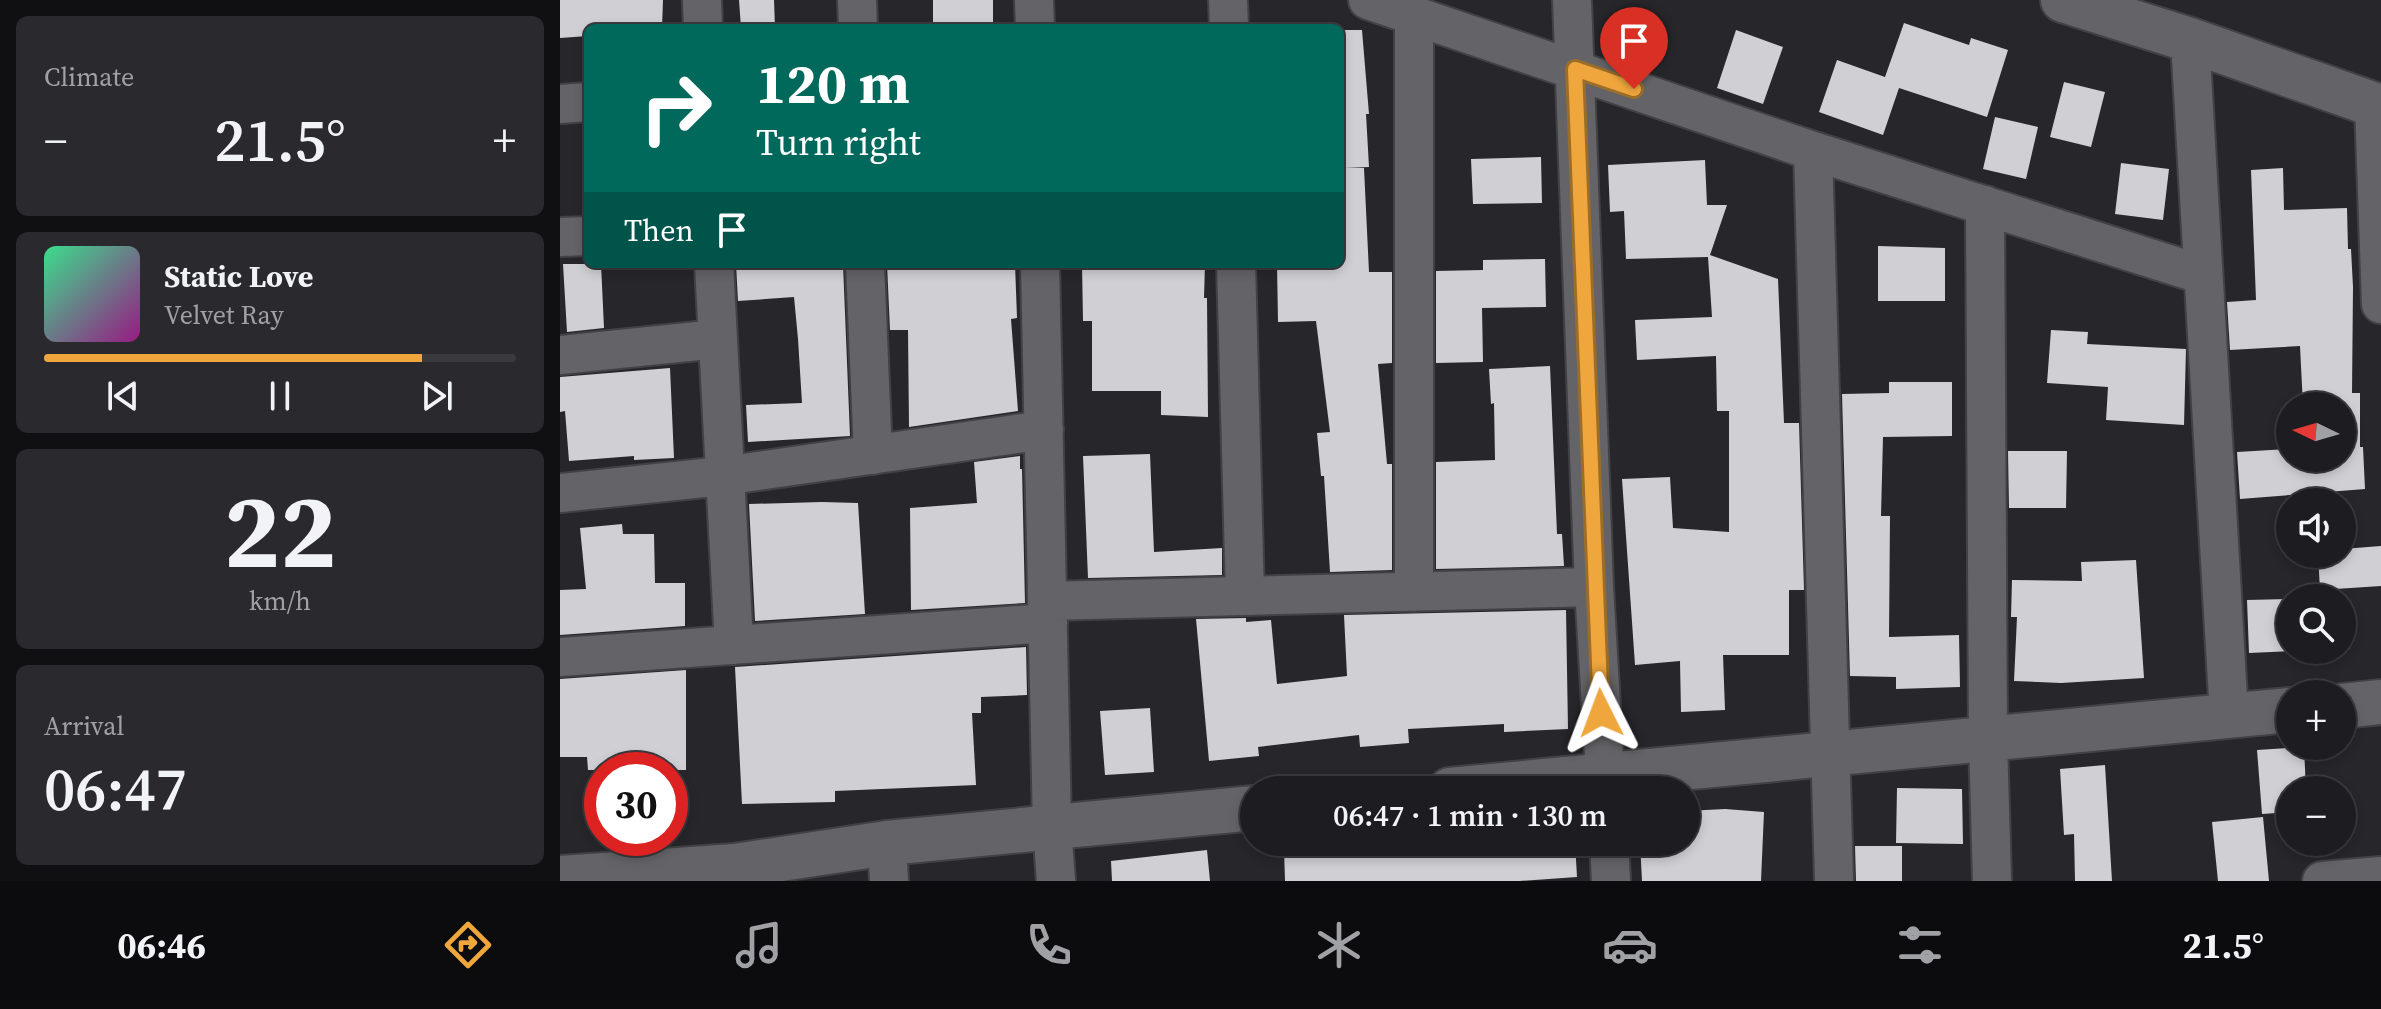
<!DOCTYPE html>
<html lang="en">
<head>
<meta charset="utf-8">
<style>
  :root { --surface:#1d1c20; --page:#2a292d; --text:#f1f3f6; --muted:#a0a1a5; --line:#3b3a3e; --accent:#efa73d }
  body { margin:0; font-family:"Source Serif 4",serif; background:var(--page); color:var(--text); height:100vh; display:flex; flex-direction:column; font-size:30px; white-space:nowrap }
  * { box-sizing:border-box; margin:0 }
  p { font-size:26px; color:var(--muted) }
  .icon { flex:none; width:44px; height:44px; fill:none; stroke:currentColor; stroke-width:2; stroke-linecap:round; stroke-linejoin:round }
  .map { position:relative; flex:1; overflow:hidden }
  .side { display:flex; flex-direction:column; gap:16px; padding:16px; background:#100f12; width:560px }
  .side>* { flex:none }
  .banner { position:absolute; left:24px; top:24px; width:760px; height:244px; border-radius:12px; box-shadow:0 4px 12px #0003,0 0 0 2px var(--line); background:#00695c; color:#fff; overflow:hidden }
  .needle { width:52px; rotate:275deg }
  .tools { position:absolute; left:1716px; top:392px; display:grid; gap:16px }
  .tools a { display:grid; place-items:center; width:80px; height:80px; border-radius:50%; background:var(--surface); box-shadow:0 4px 12px #0003,0 0 0 2px var(--line); font-size:40px }
  .speed { position:absolute; left:24px; top:752px; display:flex; gap:16px; font-size:40px; font-weight:700; text-align:center }
  .speed>* { display:grid; place-content:center; width:104px; height:104px; border-radius:50%; background:var(--surface); box-shadow:0 4px 12px #0003,0 0 0 2px var(--line); line-height:1 }
  .speed .limit { border:12px solid #d22; background:#fff; color:#111 }
  .pin { position:absolute; display:grid; place-items:center; width:68px; height:68px; color:#fff; margin:-82px -34px; border-radius:50% 50% 50% 0; rotate:-45deg; box-shadow:0 0 8px #0007 }
  .pin .icon { rotate:45deg }
  .me { position:absolute; width:88px; margin:-44px; rotate:357deg; stroke-linejoin:round; filter:drop-shadow(0 0 6px #0008) }
  .turn { display:flex; align-items:center; gap:28px; height:168px; padding:0 40px; font-size:36px }
  .turn .icon { width:104px; height:104px; stroke-width:2.5 }
  .turn b { display:block; font-size:56px; line-height:68px }
  .then { display:flex; align-items:center; height:76px; padding:0 40px; background:#0003; gap:16px; font-size:30px }
  .big { font-size:60px; font-weight:600; line-height:1.1 }
  .side .card { flex:1; display:flex; flex-direction:column; justify-content:center; gap:12px; min-width:0; padding:0 28px; border-radius:12px; background:var(--page) }
  .side .dial { align-items:center; gap:0 }
  .dial b { font-size:104px; line-height:1 }
  .song { display:flex; align-items:center; gap:24px }
  .cover { width:96px; height:96px; border-radius:12px; background:linear-gradient(135deg,hsl(150 70% 55%),hsl(310 70% 35%)) }
  .played { height:8px; border-radius:4px; background:linear-gradient(90deg,var(--accent) 80%,var(--line) 80%) }
  .keys { display:flex; justify-content:space-around; direction:ltr }
  .heat { display:flex; justify-content:space-between; align-items:center; font-size:44px; direction:ltr }
  .trip { position:absolute; left:680px; top:776px; width:460px; height:80px; border-radius:40px; background:var(--surface); box-shadow:0 4px 12px #0003,0 0 0 2px var(--line); font-weight:600; line-height:80px; text-align:center }
  .tab-bar { display:flex; height:128px; justify-content:space-around; align-items:center; background:#0c0b0d; color:var(--muted) }
  .tab-bar .icon { width:56px; height:56px }
  .tab-bar .active { color:var(--accent) }
  .tab-bar b { font-size:36px; color:var(--text) }
  main { display:flex; flex:1; min-height:0 }
  .map>svg:first-child { display:block }
</style>
</head>
<body>
<main>
<section class="side">
<div class="card"><p>Climate</p>
<div class="heat"><a>−</a><b class="big">21.5°</b><a>+</a></div>
</div>
<div class="card">
<div class="song"><i class="cover"></i><div><b>Static Love</b><p>Velvet Ray</p></div></div>
<div class="played"></div>
<div class="keys"><svg class="icon" aria-label="previous" viewBox="0 0 24 24"><path d="M18 5L8 12l10 7zM5 5v14"/></svg><svg class="icon" aria-label="pause" viewBox="0 0 24 24"><path d="M8 5v14M16 5v14"/></svg><svg class="icon" aria-label="next" viewBox="0 0 24 24"><path d="M6 5l10 7-10 7zM19 5v14"/></svg></div>
</div>
<div class="card dial"><b>22</b><p>km/h</p></div>
<div class="card"><p>Arrival</p><b class="big">06:47</b></div>
</section>
<div class="map">
<svg width="1821" height="881" viewBox="0 0 1821 881">
  <rect width="100%" height="100%" fill="#27262a"/>
  <path fill="#d0cfd4" d="M0,0H103L102,28H28V36L0,38Z
    M179,0H214L215,28H181Z
    M373,0H433V28H373Z
    M1344,23L1409,45L1411,38L1448,50L1427,117L1339,88L1323,135L1259,112L1277,60L1325,77Z
    M780,30H802L809,114H806L809,167L785,168H804L809,272H832V363L818,364L827,464H832V570L770,572L764,476H761L757,433L770,432L756,321L718,322L717,264H780Z
    M1176,30L1223,47L1203,104L1157,88Z
    M1504,82L1545,92L1531,147L1490,137Z
    M1435,117L1478,127L1466,179L1423,169Z
    M981,157L982,203L913,204L911,159Z
    M1145,160L1147,205H1167L1150,255L1218,279L1224,423H1239L1244,590H1229V655H1163L1165,710L1121,712L1120,661L1075,665L1062,479L1110,477L1113,528L1169,532V411H1157L1156,356L1077,360L1075,320L1152,317L1148,257L1066,259L1064,211L1050,212L1048,165Z
    M1561,163L1609,169L1603,220L1555,214Z
    M1723,168L1724,210L1787,208L1788,249H1791L1793,287L1792,393H1800V447H1803L1805,489L1680,499L1677,452L1730,449V458H1782V406H1743L1740,346L1670,350L1667,302L1696,300L1691,170Z
    M1318,246L1385,248V301H1318Z
    M985,259L986,307L922,308L923,362L876,363V271L923,270V260Z
    M3,264H41L44,328L7,332Z
    M176,264H283L290,436L188,442L186,405L242,403L238,339L234,297L178,301Z
    M327,264H455L457,318L451,319L458,411L349,427L348,330H330Z
    M522,264H645L644,298H647L648,417L601,415V391H532V321H523Z
    M1491,330L1528,332L1527,344L1626,349L1624,425L1546,420L1548,387L1487,383Z
    M990,366L997,534H1002L1004,566L876,569V462L935,460L934,403L931,404L929,369Z
    M110,368L114,458L74,460V456L9,461L5,411L0,412V377Z
    M1329,382H1392V436L1323,437L1321,516H1330L1329,637L1399,635L1400,687L1336,689V677L1290,676L1282,394L1329,393Z
    M1448,451H1507L1506,508H1449Z
    M590,454L594,552L662,548V575L528,578L523,456Z
    M460,456V469H462L465,603L351,610L350,508L417,503L414,462Z
    M262,502L298,503L305,614L195,621L189,504Z
    M62,524L63,534H94L95,583H125V626L0,635V590L26,589L20,528Z
    M1821,546V586L1760,590L1758,554H1782V549Z
    M1576,560L1584,678L1501,683L1454,681L1457,617H1451L1452,580L1522,581L1521,562Z
    M1787,597L1790,649H1782V598H1747Z
    M1730,599V650H1758L1689,653L1687,600Z
    M1006,610L1008,729L944,732V724L848,729L849,743L800,747L799,735L698,747L699,756L649,761L636,619L686,618V622L711,620L717,684L787,676L784,615Z
    M466,647L467,695L421,697V713H412L416,785L275,791V802L182,804L175,667Z
    M126,670V770H28L27,757H0V679Z
    M590,708L594,772L545,775L540,711Z
    M1744,747L1746,790H1730V812L1702,814L1697,750Z
    M1545,765L1552,881H1515L1514,834L1504,835L1500,769Z
    M1337,788L1402,789L1403,844L1336,843Z
    M1165,809L1204,812L1201,881H1082L1080,842H1126V811Z
    M1703,817L1709,881H1658L1652,822Z
    M901,842H1015L1017,877L959,881H725L724,849L901,847Z
    M1295,846H1342V881H1296Z
    M647,850L650,881H552L551,861Z"/>
  <g fill="none" stroke-linecap="round" stroke-linejoin="round">
    <defs>
      <path id="minor" d="M142,0L143,28
        M297,0L298,28
        M474,0L475,28
        M668,0L669,28
        M808,0L1253,151L1643,275
        M1012,0L1034,587L1046,790
        M1630,40L1669,716
        M0,104L28,102
        M1814,104L1821,304
        M1253,151L1274,881
        M1425,205L1428,739L1432,881
        M0,237L28,236
        M154,264L174,645
        M305,264L313,455
        M480,264L492,827L496,881
        M676,264L685,596
        M0,355L157,339
        M0,493L163,476L484,430
        M854,592V17
        M488,601L1034,587
        M0,657L488,623
        M1049,842L1051,881
        M327,843L329,881
        M1762,881L1821,876"/>
      <path id="tertiary" d="M1503,0L1630,40L1821,107
        M1782,706L1821,702
        M890,790L1730,710
        M0,878L175,866L327,843L694,808"/>
    </defs>
    <use href="#minor" stroke="#424144" stroke-width="42"/>
    <use href="#tertiary" stroke="#424144" stroke-width="48"/>
    <use href="#minor" stroke="#646468" stroke-width="38"/>
    <use href="#tertiary" stroke="#646468" stroke-width="44"/>
  </g>
  <g fill="none" stroke-linecap="round" stroke-linejoin="round">
    <defs>
      <path id="route" d="M1041,713L1015,69L1074,89"/>
    </defs>
    <use href="#route" stroke="#9b6d28" stroke-width="20"/>
    <use href="#route" stroke="#efa73d" stroke-width="14"/>
  </g>
</svg>
<div class="tools">
<a><svg class="needle" viewBox="-14 -14 28 28"><path d="M0-13l5 13h-10z" fill="#e53935"/><path d="M0 13l5-13h-10z" fill="#a0a1a5"/></svg></a>
<a><svg class="icon" aria-label="sound" viewBox="0 0 24 24"><path d="M4 9h4l5-4v14l-5-4H4zM17 9q2 3 0 6"/></svg></a>
<a><svg class="icon" aria-label="search" viewBox="0 0 24 24"><circle cx="10" cy="10" r="6"/><path d="M15 15l6 6"/></svg></a>
<a>+</a>
<a>−</a>
</div>
<div class="speed"><div class="limit">30</div></div>
<div class="pin" style="left:1074px;top:89px;background:#d93025"><svg class="icon" aria-label="arrive" viewBox="0 0 24 24"><path d="M6 21V4h12l-3 4 3 4H6"/></svg></div>
<svg class="me" style="left:1041px;top:713px" viewBox="-20 -20 40 40"><path d="M0-17L14 15 0 8-14 15z" fill="#efa73d" stroke="#fff" stroke-width="4"/></svg>
<div class="trip">06:47 · 1 min · 130 m</div>
<div class="banner">
<div class="turn"><svg class="icon" aria-label="right" viewBox="0 0 24 24"><path d="M7 20v-9h11M14 6l5 5-5 5"/></svg><div><b>120 m</b>Turn right</div></div>
<div class="then">Then<svg class="icon" aria-label="arrive" viewBox="0 0 24 24"><path d="M6 21V4h12l-3 4 3 4H6"/></svg></div>
</div>
</div>
</main>
<nav class="tab-bar">
<b>06:46</b>
<svg class="icon active" aria-label="directions" viewBox="0 0 24 24"><path d="M12 3l9 9-9 9-9-9zM9 14v-3h6M13 9l2 2-2 2"/></svg>
<svg class="icon" aria-label="music" viewBox="0 0 24 24"><path d="M9 18V5l10-2v13"/><circle cx="6" cy="18" r="3"/><circle cx="16" cy="16" r="3"/></svg>
<svg class="icon" aria-label="phone" viewBox="0 0 24 24"><path d="M5 4h4l2 5-3 2q2 4 5 5l2-3 5 2v4C11 20 4 13 5 4z"/></svg>
<svg class="icon" aria-label="climate" viewBox="0 0 24 24"><path d="M12 3v18M4 7l16 10M4 17L20 7"/></svg>
<svg class="icon" aria-label="car" viewBox="0 0 24 24"><path d="M5 17H2v-5l4-1 3-4h7l3 4 3 1v5h-3M9 17h6M6 11h13"/><circle cx="7" cy="17" r="2"/><circle cx="17" cy="17" r="2"/></svg>
<svg class="icon" aria-label="filters" viewBox="0 0 24 24"><path d="M4 7h16M4 17h16"/><circle cx="9" cy="7" r="2"/><circle cx="15" cy="17" r="2"/></svg>
<b>21.5°</b>
</nav>
</body>
</html>
